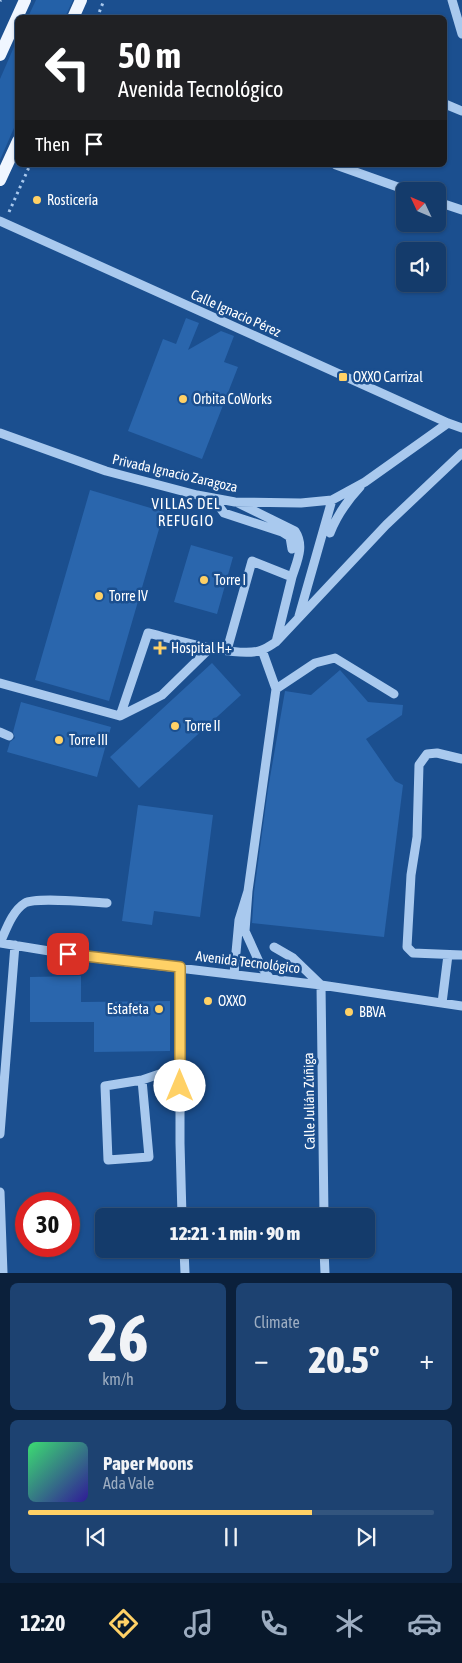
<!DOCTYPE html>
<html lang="en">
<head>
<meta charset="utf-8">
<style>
  :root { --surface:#143b6b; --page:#1d4271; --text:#f1f3f6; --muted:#9dadc1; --line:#33557e; --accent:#ffd166 }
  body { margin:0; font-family:"Asap Condensed",sans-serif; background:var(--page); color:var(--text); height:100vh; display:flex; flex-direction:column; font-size:19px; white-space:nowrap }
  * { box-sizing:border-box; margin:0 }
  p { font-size:16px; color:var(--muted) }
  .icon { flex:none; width:28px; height:28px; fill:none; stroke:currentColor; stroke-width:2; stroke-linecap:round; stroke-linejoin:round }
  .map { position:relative; height:1273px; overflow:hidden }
  .side { display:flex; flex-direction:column; gap:10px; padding:10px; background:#0b203b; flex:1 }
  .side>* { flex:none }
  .top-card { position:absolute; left:15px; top:15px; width:432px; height:152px; border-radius:8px; box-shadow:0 1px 4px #0004,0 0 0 1px var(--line); background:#202124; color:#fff; overflow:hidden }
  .needle { width:32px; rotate:314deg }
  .controls { position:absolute; left:396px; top:182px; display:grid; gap:10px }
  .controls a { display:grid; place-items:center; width:50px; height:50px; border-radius:8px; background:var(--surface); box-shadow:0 1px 4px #0004,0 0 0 1px var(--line); font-size:25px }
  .speed { position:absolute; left:15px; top:1192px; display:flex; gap:10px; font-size:25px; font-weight:700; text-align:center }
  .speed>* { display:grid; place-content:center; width:65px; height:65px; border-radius:50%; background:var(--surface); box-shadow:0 1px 4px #0004,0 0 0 1px var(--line); line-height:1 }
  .speed .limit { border:8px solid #d22; background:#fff; color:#111 }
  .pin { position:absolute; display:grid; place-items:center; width:42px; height:42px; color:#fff; margin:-21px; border-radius:10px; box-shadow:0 2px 8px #0006 }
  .me { position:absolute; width:55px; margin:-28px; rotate:0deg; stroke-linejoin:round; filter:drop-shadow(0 0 4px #0008) }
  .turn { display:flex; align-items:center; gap:18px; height:105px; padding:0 20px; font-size:22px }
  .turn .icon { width:65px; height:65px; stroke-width:2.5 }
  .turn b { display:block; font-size:35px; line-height:42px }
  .then { display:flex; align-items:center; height:48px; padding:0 20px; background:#0003; gap:10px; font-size:19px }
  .big { font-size:38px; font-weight:800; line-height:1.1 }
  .side .tile { flex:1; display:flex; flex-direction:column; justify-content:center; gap:8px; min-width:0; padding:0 18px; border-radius:8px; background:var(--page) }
  .side .dial { align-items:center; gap:0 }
  .dial b { font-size:65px; line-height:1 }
  .song { display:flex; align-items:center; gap:15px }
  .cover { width:60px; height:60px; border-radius:8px; background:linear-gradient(135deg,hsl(140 70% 55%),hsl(250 70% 35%)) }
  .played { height:5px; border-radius:2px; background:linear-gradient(90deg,var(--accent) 70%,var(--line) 70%) }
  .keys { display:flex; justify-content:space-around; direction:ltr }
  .heat { display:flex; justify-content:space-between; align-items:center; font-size:28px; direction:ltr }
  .side .tiles { flex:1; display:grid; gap:10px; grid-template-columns:1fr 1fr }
  .tile:last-child { grid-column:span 2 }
  .trip { position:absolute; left:95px; top:1208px; width:280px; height:50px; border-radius:8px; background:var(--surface); box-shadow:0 1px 4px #0004,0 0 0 1px var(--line); font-weight:800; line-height:50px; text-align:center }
  .menu { display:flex; height:80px; justify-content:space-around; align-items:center; background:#08182b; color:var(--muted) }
  .menu .icon { width:35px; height:35px }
  .menu .active { color:var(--accent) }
  .menu b { font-size:22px; color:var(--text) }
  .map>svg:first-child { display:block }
</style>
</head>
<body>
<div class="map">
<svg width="462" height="1273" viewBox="0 0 462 1273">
  <rect width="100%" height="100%" fill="#1b4f8f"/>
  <path fill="#2461a8" d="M36,0H73L65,17H28Z
    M17,40V121L0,160V79Z"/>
  <path fill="#2a66ad" d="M186,318L199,323L188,350L221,331L234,336L224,362L238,367L202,459L128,431L163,339L176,344Z
    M90,490L164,512L109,701L35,680Z
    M191,545L233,557L217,614L174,602Z
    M212,663L241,695L139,788L110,757Z
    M340,670L368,702L403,705L402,715L366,739L395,781L403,785L384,937L252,923L254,892L268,789L285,691L311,695Z
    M21,702L111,727L97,777L7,752L10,742L15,738L13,732Z
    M138,805L213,815L200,917L154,911L152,925L122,921Z
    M81,976V1002L170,1001V1051L94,1052V1022H30V977Z"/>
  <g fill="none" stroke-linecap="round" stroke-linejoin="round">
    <path stroke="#a9c9ee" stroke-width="3" stroke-dasharray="2.5 4" stroke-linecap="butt" d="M0,1L1,0
      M97,18L104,0
      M9,212L30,165"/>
    <path stroke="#a9c9ee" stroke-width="9" d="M452,0L462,34
      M445,104L462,111
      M336,165L409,191
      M438,202L462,210
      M0,221L448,423L462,428
      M0,433L106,471L197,495L235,502L301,503L332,500L365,482L448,423
      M213,498L224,513L282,532L290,537L292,549
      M238,503L295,531C305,546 297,561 292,577
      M330,533C337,515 347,501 360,487
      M299,616L332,500
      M227,650L252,561L292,577L276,642
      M0,683L120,716L162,695L210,648
      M276,689L315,663L335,658L394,694
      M120,716L148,633C173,639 240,659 262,650C267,648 271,645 276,642L386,525L462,453
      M0,732L9,736
      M462,759L437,753L427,754L419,765L417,837L411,875L407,947L413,953L462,955
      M248,891L276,689L262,650
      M107,903C91,902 35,897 25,903C12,911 6,930 0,943L86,957L321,985L462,1006
      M274,947L293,958L321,985L324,1216
      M180,967V1143L182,1216
      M234,974L239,920L248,891L245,931L260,964L270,979
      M442,1003L448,955
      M142,1080L149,1157L108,1160L105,1086L142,1080L180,1067
      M0,1134L15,945
      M0,1192L3,1273
      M184,1249L185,1273
      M324,1249L325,1273"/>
    <path stroke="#f0f6ff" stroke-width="12" d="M73,18L81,0
      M0,55L25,0
      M0,180L18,141"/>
  </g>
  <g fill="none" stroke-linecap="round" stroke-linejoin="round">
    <defs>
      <path id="route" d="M68,954L180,967V1086"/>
    </defs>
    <use href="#route" stroke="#a68842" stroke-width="12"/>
    <use href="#route" stroke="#ffd166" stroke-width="9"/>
  </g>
  <g fill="#ffd166" stroke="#1b4f8f" stroke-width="2">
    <circle cx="37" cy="200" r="5"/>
    <rect x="338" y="372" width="10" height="10" rx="2.5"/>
    <circle cx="183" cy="399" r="5"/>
    <circle cx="204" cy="580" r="5"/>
    <circle cx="99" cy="596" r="5"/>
    <path d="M157.5 640.5h5v5h5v5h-5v5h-5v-5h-5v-5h5z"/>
    <circle cx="175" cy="726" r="5"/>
    <circle cx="59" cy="740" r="5"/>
    <circle cx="208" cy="1001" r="5"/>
    <circle cx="159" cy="1009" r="5"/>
    <circle cx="349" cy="1012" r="5"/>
  </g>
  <g text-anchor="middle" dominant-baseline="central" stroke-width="5" stroke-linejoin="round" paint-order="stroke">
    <g font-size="14" fill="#fff" stroke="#1b4f8f" text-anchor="start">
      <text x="47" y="200">Rosticería</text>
      <text x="353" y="377">OXXO Carrizal</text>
      <text x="193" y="399">Orbita CoWorks</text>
      <text x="214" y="580">Torre I</text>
      <text x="109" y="596">Torre IV</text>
      <text x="171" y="648">Hospital H+</text>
      <text x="185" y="726">Torre II</text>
      <text x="69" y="740">Torre III</text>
      <text x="218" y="1001">OXXO</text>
      <text x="149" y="1009" text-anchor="end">Estafeta</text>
      <text x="359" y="1012">BBVA</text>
    </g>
    <g font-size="14" fill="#fff" stroke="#1b4f8f">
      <text transform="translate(236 313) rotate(24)">Calle Ignacio Pérez</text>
      <text transform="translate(175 473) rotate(13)">Privada Ignacio Zaragoza</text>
      <text transform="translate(248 962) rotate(7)">Avenida Tecnológico</text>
      <text transform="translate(309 1101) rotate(-91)">Calle Julián Zúñiga</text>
    </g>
    <g font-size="15" letter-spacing="1" fill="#fff" stroke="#1b4f8f">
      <text x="186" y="503">VILLAS DEL<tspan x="186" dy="17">REFUGIO</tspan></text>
    </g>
  </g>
</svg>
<div class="controls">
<a><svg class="needle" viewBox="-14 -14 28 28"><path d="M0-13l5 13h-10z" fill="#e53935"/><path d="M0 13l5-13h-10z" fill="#9dadc1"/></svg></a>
<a><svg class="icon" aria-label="sound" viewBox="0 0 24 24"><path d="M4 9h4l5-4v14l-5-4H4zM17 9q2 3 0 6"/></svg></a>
</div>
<div class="speed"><div class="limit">30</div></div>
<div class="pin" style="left:68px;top:954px;background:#d93025"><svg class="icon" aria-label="arrive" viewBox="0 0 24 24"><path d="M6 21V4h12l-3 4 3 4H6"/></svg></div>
<svg class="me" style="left:180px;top:1086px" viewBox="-20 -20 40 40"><circle r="19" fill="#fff"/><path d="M0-13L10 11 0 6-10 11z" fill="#ffd166"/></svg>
<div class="trip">12:21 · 1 min · 90 m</div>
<div class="top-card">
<div class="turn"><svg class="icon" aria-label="left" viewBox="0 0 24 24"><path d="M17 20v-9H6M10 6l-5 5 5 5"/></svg><div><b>50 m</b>Avenida Tecnológico</div></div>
<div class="then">Then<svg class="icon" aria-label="arrive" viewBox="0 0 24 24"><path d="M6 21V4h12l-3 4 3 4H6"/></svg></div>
</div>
</div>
<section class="side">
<div class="tiles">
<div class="tile dial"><b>26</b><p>km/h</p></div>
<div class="tile"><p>Climate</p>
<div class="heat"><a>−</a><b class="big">20.5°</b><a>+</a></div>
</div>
<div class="tile">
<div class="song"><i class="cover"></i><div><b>Paper Moons</b><p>Ada Vale</p></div></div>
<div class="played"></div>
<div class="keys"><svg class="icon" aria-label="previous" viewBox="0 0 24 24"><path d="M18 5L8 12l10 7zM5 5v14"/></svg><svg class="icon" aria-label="pause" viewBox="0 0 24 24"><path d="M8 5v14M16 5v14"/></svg><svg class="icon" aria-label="next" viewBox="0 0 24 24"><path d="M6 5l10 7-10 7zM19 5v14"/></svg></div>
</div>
</div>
</section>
<nav class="menu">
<b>12:20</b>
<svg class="icon active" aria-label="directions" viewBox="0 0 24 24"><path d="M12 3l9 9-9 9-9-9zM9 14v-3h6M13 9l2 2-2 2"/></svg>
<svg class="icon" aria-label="music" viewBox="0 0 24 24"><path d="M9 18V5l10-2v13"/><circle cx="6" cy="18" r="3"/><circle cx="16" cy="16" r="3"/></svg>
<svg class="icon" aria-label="phone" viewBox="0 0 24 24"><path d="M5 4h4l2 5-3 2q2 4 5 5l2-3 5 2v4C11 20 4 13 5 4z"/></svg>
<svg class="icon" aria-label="climate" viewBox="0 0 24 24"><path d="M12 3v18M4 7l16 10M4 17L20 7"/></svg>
<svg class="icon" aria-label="car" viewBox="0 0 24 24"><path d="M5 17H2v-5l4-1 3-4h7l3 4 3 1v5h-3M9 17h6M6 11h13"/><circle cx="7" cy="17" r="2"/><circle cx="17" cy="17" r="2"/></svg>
</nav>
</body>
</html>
